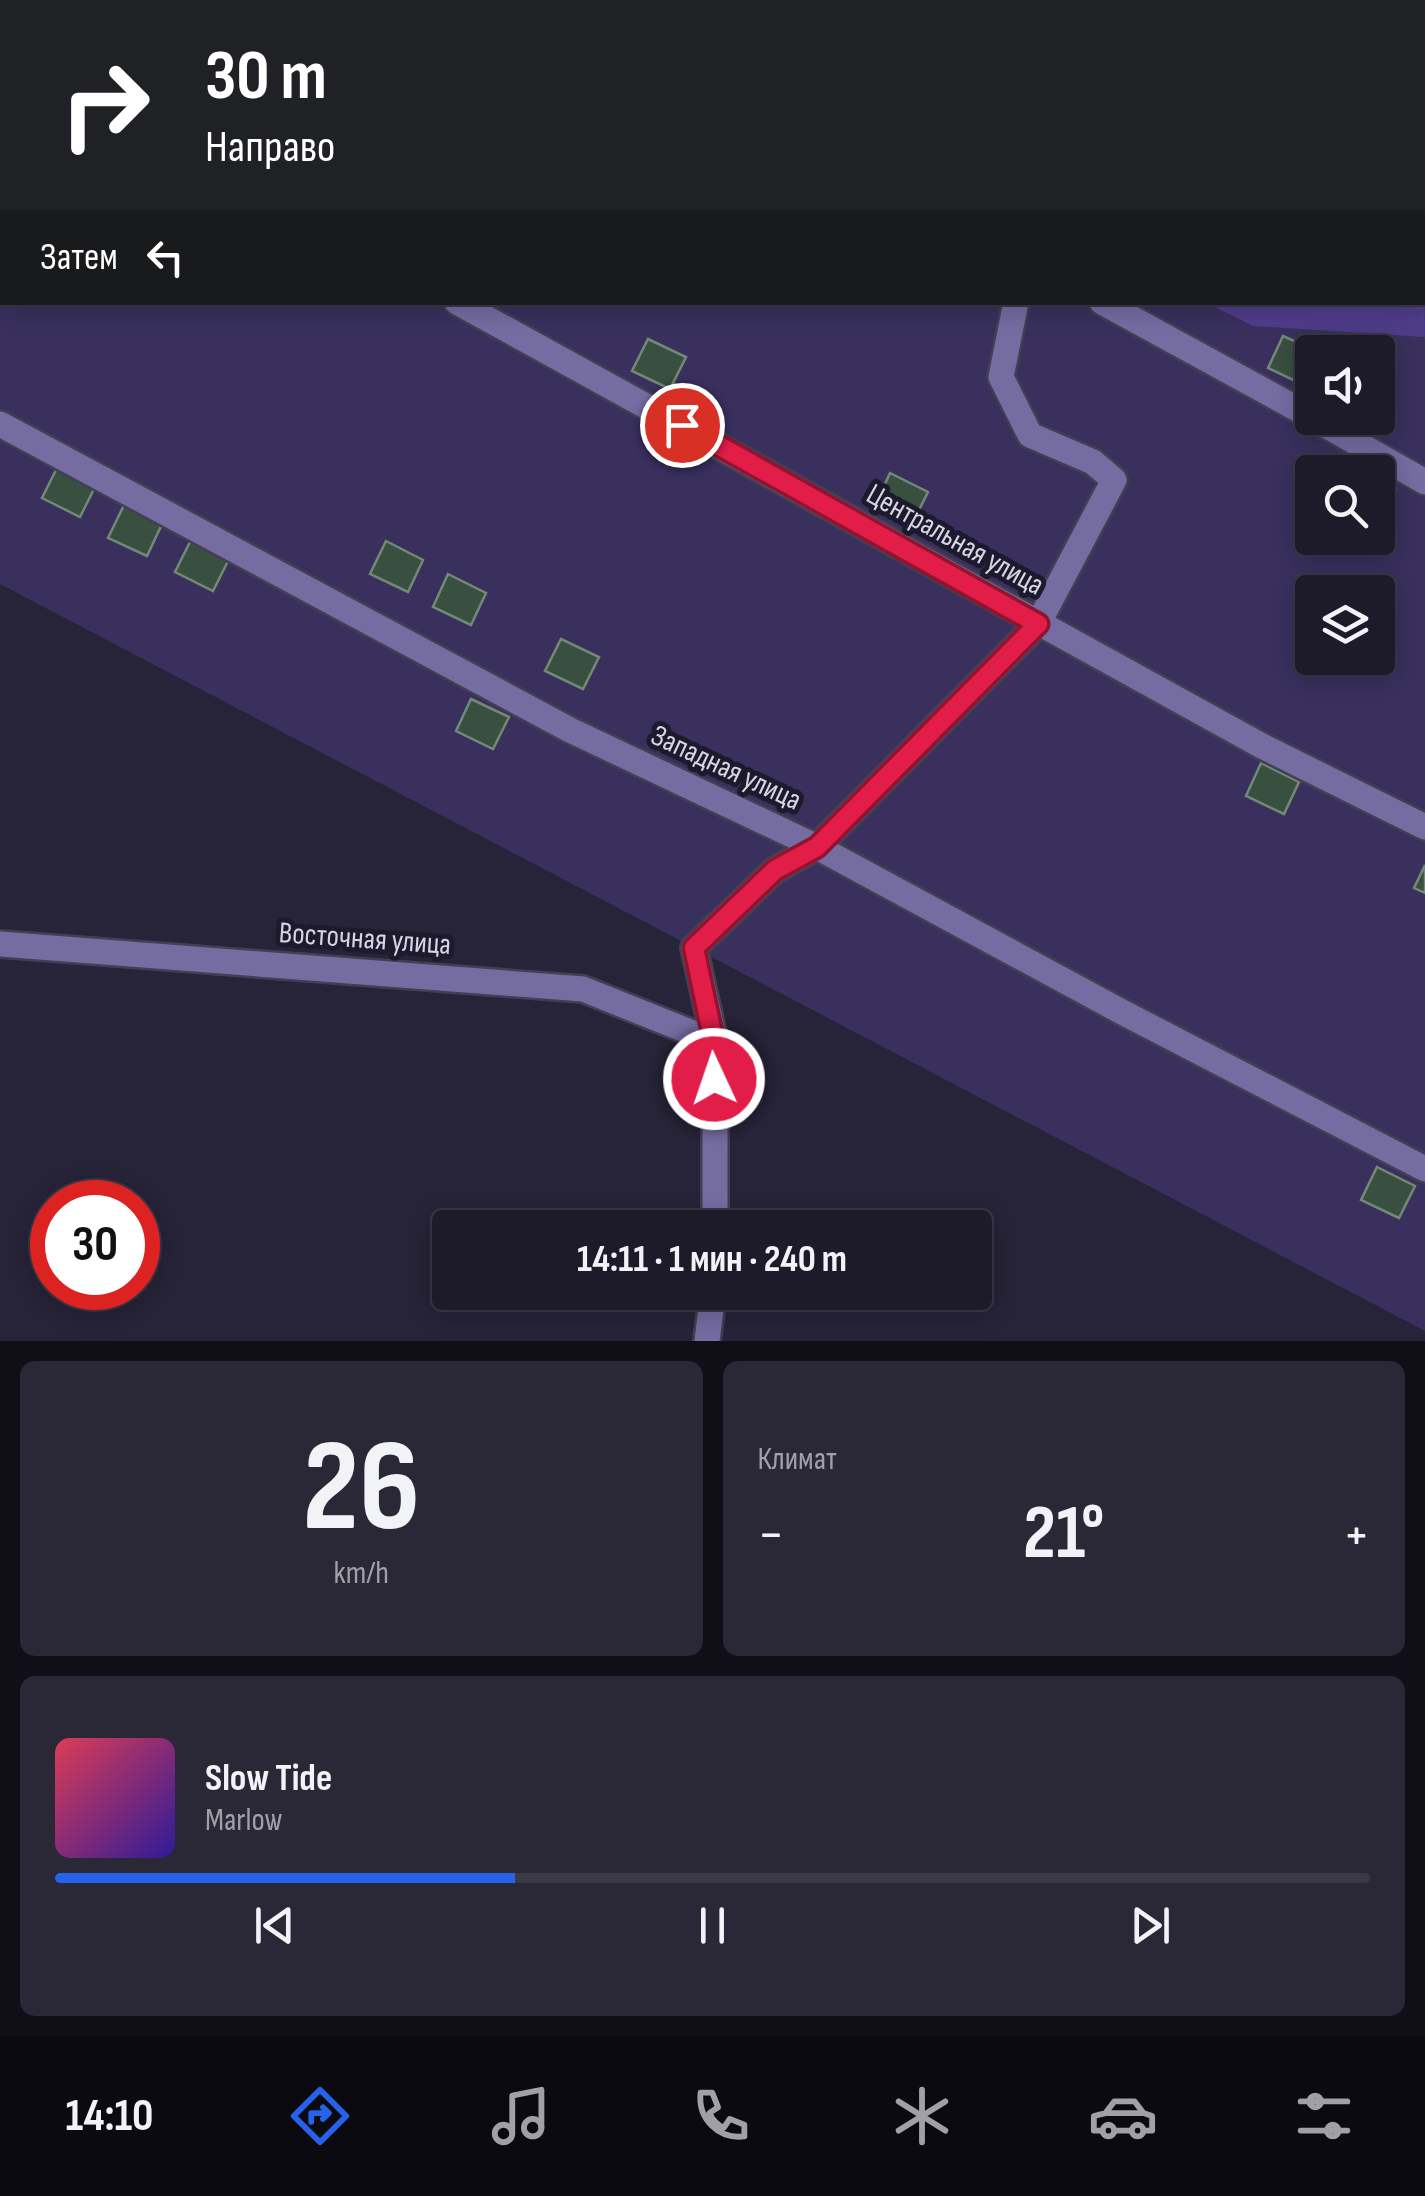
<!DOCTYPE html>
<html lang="ru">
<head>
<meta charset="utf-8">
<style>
  :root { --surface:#1d1a2a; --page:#2a2736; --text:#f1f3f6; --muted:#a0a1a8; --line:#3b3847; --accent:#2563eb }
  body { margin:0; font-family:"Sofia Sans Condensed",sans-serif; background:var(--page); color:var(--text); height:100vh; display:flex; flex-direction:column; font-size:38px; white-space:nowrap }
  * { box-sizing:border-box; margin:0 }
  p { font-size:32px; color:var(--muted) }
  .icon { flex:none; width:55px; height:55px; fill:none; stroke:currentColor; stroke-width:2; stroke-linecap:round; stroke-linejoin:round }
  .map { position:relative; height:1341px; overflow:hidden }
  .drawer { display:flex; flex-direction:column; gap:20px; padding:20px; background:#100e17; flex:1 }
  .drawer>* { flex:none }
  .hud { position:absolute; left:0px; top:0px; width:1425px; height:305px; box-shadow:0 5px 25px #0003,0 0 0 2px var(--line); background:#202124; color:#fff; overflow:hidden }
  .buttons { position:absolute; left:1295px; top:335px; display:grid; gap:20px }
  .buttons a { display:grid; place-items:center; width:100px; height:100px; border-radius:10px; background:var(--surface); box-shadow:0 5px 25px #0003,0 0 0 2px var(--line); font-size:50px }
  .speed { position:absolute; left:30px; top:1180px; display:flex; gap:20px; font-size:50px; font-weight:700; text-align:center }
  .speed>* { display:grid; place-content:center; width:130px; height:130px; border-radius:50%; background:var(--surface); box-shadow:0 5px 25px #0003,0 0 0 2px var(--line); line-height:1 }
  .speed .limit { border:15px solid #d22; background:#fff; color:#111 }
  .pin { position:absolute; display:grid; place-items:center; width:85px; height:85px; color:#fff; margin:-42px; border:5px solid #fff; border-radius:50%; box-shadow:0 2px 10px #0007 }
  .me { position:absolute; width:110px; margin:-55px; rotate:357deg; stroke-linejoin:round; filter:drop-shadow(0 0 8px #0008) }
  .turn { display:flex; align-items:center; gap:35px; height:210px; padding:0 40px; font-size:45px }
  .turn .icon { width:130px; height:130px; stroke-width:2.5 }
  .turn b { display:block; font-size:70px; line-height:85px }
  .then { display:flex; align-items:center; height:95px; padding:0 40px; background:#0003; gap:20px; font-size:38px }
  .big { font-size:75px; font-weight:700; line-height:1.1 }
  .drawer .tile { flex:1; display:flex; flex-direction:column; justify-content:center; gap:15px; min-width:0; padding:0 35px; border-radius:15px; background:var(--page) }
  .drawer .dial { align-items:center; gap:0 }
  .dial b { font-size:130px; line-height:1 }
  .song { display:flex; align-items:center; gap:30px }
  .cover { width:120px; height:120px; border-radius:15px; background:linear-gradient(135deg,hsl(350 70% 55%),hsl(250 70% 35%)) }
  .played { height:10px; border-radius:5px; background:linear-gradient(90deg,var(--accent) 35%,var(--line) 35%) }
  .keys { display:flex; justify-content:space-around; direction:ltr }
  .heat { display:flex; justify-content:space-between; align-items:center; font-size:55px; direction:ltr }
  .drawer .tiles { flex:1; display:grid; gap:20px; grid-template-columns:1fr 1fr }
  .tile:last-child { grid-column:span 2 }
  .trip { position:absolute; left:432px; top:1210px; width:560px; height:100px; border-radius:10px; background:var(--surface); box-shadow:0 5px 25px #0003,0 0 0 2px var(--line); font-weight:700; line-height:100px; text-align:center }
  .tabs { display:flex; height:160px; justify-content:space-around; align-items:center; background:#0c0a11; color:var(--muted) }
  .tabs .icon { width:70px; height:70px }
  .tabs .active { color:var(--accent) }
  .tabs b { font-size:45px; color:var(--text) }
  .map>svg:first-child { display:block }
</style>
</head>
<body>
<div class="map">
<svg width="1425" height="1341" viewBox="0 0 1425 1341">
  <rect width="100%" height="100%" fill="#272338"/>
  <path fill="#39305e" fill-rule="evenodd" d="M0,0L968,2H2V302H1422L1425,255V1331L0,584ZM1312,352H1378V418H1312ZM1312,472H1378V538H1312ZM1312,592H1378V658H1312Z"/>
  <path fill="#4f3d8a" d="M621,0H1103L1107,2H625Z
    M1423,165L1425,337L1253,326L1207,303L1422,302Z"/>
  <path fill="#394f3f" stroke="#728977" stroke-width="2.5" d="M1283,336L1319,352H1312V372L1306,386L1268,368Z
    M648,339L686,357L670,389L632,371Z
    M58,466L96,485L80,517L42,498Z
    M890,473L928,492L912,524L875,506Z
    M1378,480L1396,489L1381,521L1378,520Z
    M124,505L162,524L147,556L108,538Z
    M191,540L229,559L213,591L175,572Z
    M386,541L423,560L408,592L370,574Z
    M448,574L486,593L471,625L433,607Z
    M561,639L599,657L583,689L545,671Z
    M471,699L509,717L493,749L456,731Z
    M1261,763L1299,782L1284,814L1246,796Z
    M1425,865V893L1414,888Z
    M1377,1167L1415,1186L1399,1218L1361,1200Z"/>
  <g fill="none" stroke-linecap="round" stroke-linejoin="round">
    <defs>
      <path id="minor" d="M521,0L526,2
        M0,63L2,65
        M457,302L1262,746L1425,827
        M1102,302L1312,417
        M1313,418L1425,482
        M0,424L570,730L817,847L1122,1012L1425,1169
        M0,944L583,989L715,1042
        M715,1228V1042L694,948L775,870L817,847L1038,624L1114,480L1093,462L1030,435L1001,377L1016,302
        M707,1341L713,1292"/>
    </defs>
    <use href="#minor" stroke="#433f53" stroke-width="30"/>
    <path stroke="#757284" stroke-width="5" stroke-dasharray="5 8" stroke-linecap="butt" d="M1156,0L1160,2
      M1422,144L1425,146"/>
    <use href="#minor" stroke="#756ca2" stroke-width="25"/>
  </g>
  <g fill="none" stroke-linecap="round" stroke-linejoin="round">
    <defs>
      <path id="route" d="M682,425L1038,624L817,847L775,870L694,948L714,1042V1079"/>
    </defs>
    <use href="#route" stroke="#92132f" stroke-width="25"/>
    <use href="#route" stroke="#e11d48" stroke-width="18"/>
  </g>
  <g text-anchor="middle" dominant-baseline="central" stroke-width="10" stroke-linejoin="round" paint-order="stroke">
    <g font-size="30" fill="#d6d5e3" stroke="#1d1a2e">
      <text transform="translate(955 540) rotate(29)">Центральная улица</text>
      <text transform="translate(726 768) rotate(25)">Западная улица</text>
      <text transform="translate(365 939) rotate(4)">Восточная улица</text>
    </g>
  </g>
</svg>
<div class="buttons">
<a><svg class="icon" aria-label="sound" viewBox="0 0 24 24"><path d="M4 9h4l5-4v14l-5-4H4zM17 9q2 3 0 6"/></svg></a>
<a><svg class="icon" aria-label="search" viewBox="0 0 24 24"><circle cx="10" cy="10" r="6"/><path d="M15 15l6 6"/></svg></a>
<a><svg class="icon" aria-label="layers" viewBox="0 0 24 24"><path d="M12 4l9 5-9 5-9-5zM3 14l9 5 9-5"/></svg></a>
</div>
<div class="speed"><div class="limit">30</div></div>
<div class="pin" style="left:682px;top:425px;background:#d93025"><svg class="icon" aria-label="arrive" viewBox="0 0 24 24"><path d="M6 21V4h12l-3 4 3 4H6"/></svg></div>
<svg class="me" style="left:714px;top:1079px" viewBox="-20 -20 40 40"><circle r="17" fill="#e11d48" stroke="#fff" stroke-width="3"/><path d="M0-11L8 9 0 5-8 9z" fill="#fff"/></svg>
<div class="trip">14:11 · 1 мин · 240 m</div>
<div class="hud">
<div class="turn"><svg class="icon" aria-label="right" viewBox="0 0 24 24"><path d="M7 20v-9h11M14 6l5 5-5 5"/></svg><div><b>30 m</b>Направо</div></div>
<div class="then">Затем<svg class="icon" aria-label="left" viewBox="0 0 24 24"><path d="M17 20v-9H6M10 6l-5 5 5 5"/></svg></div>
</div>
</div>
<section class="drawer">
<div class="tiles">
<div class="tile dial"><b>26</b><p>km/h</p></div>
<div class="tile"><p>Климат</p>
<div class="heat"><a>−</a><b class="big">21°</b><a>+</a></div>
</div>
<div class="tile">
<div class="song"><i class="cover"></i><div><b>Slow Tide</b><p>Marlow</p></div></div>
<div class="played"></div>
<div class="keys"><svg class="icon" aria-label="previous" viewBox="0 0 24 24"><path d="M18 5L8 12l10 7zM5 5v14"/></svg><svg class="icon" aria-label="pause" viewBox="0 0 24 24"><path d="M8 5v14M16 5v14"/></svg><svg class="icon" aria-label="next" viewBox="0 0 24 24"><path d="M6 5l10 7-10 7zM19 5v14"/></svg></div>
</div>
</div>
</section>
<nav class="tabs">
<b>14:10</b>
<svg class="icon active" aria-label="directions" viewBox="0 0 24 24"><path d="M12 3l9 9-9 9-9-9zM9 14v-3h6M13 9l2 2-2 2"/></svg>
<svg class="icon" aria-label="music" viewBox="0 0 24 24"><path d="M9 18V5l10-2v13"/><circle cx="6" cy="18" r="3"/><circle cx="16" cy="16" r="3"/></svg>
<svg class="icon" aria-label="phone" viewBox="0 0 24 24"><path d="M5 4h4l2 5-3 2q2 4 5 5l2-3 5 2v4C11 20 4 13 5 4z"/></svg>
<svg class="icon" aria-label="climate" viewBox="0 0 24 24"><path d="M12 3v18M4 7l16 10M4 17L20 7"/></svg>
<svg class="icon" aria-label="car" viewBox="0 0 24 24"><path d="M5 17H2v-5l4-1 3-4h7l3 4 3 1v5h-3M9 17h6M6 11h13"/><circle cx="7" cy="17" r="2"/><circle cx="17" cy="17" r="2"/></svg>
<svg class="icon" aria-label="filters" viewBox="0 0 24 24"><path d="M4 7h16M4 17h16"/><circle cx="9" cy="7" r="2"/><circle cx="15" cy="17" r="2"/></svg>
</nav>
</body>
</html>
